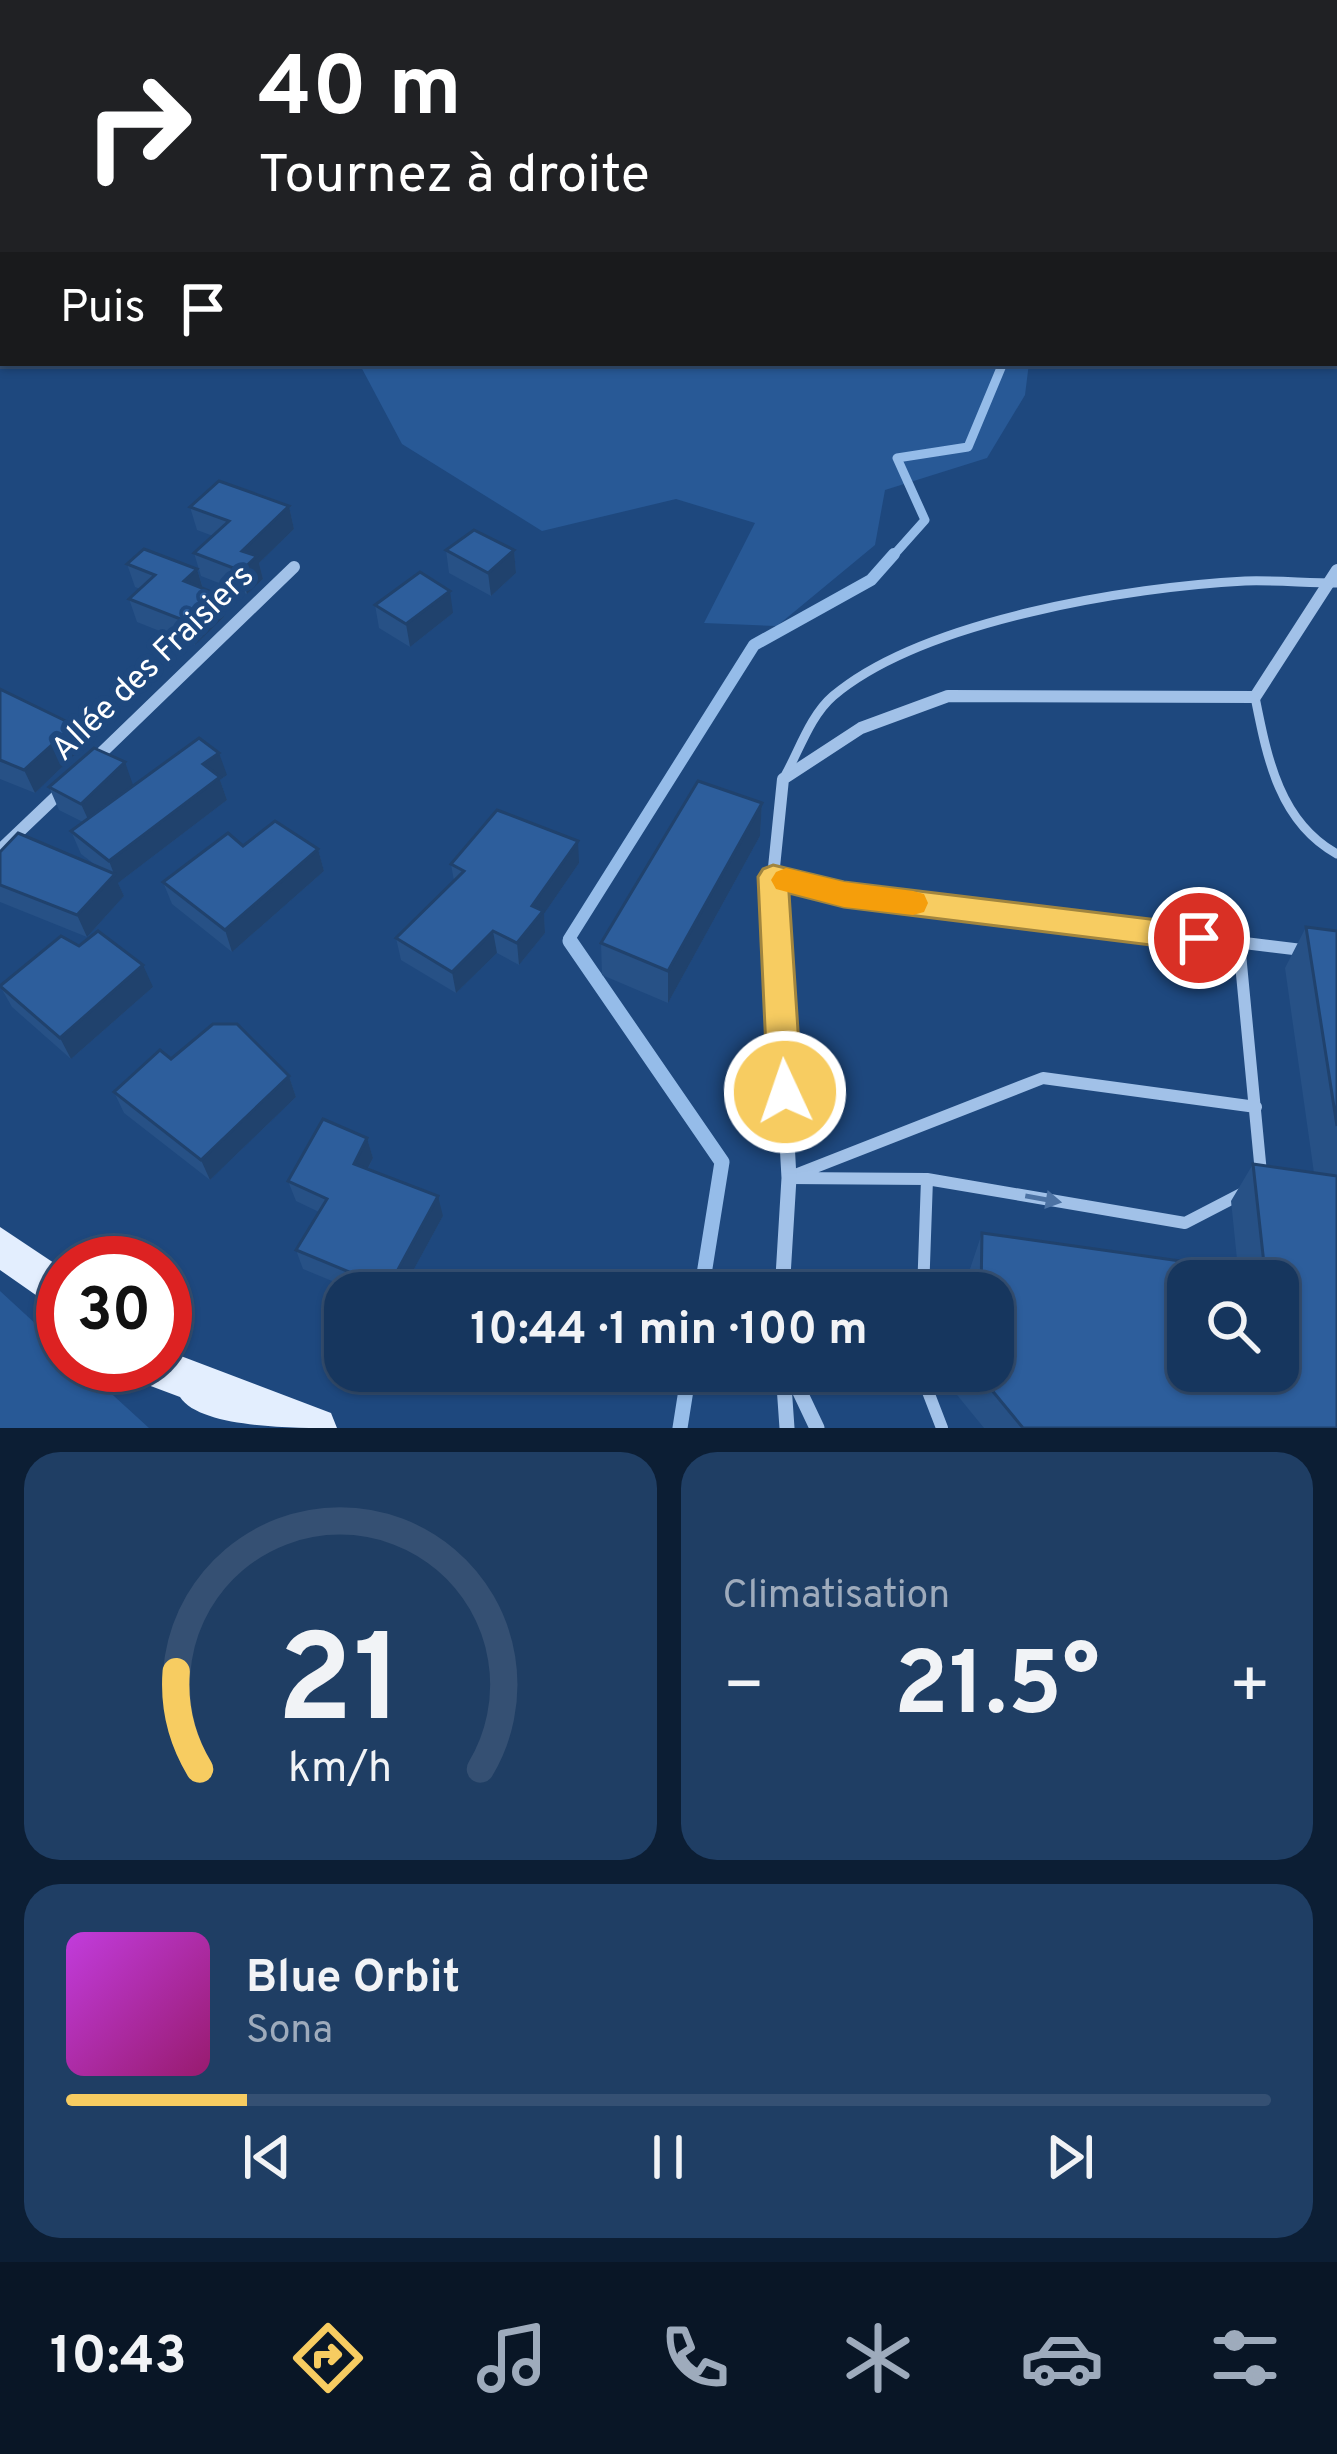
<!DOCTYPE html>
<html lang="fr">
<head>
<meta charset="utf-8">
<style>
  :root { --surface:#16365e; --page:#1f3e64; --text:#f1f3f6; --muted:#9eabbc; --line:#355073; --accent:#f7cc61 }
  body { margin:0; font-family:Overpass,sans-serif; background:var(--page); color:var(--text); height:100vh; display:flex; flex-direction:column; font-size:45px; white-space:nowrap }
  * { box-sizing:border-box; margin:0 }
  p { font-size:39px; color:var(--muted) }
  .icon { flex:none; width:66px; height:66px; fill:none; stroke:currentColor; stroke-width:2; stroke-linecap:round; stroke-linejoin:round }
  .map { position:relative; height:1428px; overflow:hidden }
  .panel { display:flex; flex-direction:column; gap:24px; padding:24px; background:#0c1e34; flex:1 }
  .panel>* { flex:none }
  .top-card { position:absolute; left:0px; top:0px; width:1338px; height:366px; box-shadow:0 3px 9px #0004,0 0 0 3px var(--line); background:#202124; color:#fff; overflow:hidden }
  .tools { position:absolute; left:1167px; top:1260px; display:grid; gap:24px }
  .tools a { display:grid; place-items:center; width:132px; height:132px; border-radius:24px; background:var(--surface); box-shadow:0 3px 9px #0004,0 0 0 3px var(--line); font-size:60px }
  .speed { position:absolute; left:36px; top:1236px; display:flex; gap:24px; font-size:60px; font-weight:700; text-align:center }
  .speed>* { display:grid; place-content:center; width:156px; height:156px; border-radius:50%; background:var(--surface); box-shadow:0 3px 9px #0004,0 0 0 3px var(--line); line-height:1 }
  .speed .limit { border:18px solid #d22; background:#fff; color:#111 }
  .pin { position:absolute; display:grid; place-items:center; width:102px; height:102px; color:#fff; margin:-51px; border:6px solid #fff; border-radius:50%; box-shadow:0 3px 12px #0007 }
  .me { position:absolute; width:132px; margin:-66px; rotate:357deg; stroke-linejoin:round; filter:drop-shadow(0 0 9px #0008) }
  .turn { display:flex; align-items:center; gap:42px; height:252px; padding:0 60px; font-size:54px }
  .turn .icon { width:156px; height:156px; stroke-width:2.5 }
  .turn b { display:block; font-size:84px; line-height:102px }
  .then { display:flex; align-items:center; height:114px; padding:0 60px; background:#0003; gap:24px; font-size:45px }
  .big { font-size:90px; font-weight:700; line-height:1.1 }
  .panel .tile { flex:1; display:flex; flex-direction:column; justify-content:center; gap:18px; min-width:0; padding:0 42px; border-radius:36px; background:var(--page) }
  .panel .dial { align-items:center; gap:0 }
  .dial svg { height:312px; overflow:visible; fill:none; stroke:var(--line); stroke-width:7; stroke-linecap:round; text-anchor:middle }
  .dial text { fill:var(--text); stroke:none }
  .song { display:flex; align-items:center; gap:36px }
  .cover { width:144px; height:144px; border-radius:18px; background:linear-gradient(135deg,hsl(290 70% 55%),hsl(320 70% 35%)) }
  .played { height:12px; border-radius:6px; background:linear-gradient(90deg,var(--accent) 15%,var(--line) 15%) }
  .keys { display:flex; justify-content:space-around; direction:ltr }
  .heat { display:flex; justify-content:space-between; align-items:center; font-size:66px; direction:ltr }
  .panel .tiles { flex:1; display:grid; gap:24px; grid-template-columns:1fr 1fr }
  .tile:last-child { grid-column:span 2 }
  .trip { position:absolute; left:324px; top:1272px; width:690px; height:120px; border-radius:36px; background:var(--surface); box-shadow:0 3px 9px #0004,0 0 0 3px var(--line); font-weight:700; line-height:120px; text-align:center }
  .menu { display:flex; height:192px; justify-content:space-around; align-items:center; background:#091626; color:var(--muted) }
  .menu .icon { width:84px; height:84px }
  .menu .active { color:var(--accent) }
  .menu b { font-size:54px; color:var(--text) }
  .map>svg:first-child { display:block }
</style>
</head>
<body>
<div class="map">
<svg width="1337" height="1428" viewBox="0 0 1337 1428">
  <rect width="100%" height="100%" fill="#1e487e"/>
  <path fill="#285996" d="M226,0H773L774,3H222Z
    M359,363H1029L1025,395L987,458L885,490L875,545L777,626L704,623L755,523L676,499L542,531L402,444Z
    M0,1291L63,1349V1365H80L149,1428H0Z"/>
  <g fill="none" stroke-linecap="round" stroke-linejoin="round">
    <path stroke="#95bce9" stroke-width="9" d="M892,557L925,520L897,458L968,447L1003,363"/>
    <path stroke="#95bce9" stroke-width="12" d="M573,944L569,939L754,645L871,580L894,554"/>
    <path stroke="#95bce9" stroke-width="15" d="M570,941L722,1162L701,1293
      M680,1428L689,1371"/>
    <path stroke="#a1c1e8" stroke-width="9" d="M1255,697C1267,757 1279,822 1337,854
      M786,774C800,748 811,715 833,696C923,620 1130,587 1245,581C1276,580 1306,583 1337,583
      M773,877L844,895L1253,944"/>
    <path stroke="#a1c1e8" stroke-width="12" d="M1228,941L1302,950
      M1239,943L1261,1173
      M795,1175L1043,1078L1256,1107
      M789,1178L927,1179L1185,1223L1241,1194
      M616,1283L651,1293
      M923,1293L927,1179
      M920,1371L942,1428"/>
    <path stroke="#a1c1e8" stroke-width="12" d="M92,762L294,567
      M0,850L64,789
      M777,944L773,877L783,779L861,728L948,696L1255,697L1337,570"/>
    <path stroke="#a1c1e8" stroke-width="15" d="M776,941L789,1178L782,1293
      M783,1371L787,1428
      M790,1371L817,1428"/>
    <path fill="#e3eefe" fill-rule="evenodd" d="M0,1227L63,1269V1314L0,1270Z
      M165,1350L331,1413L337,1428C292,1428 200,1428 180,1397L148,1385L144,1365H165Z"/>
  </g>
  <path fill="#275186" d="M1313,0H1337V39L1335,38V3H1318Z
    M1335,87L1337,88V140H1335Z
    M289,506L294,529L259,563L263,579L247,594L201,576L194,553L213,536L197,530L190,507Z
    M446,550H514L516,573L491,596L449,573Z
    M127,564L197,569L203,588L224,617L195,645L137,622L129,599L140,589L135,587Z
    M375,605L453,613L410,647L379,628Z
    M0,689L74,725L83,747L35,793L0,779Z
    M227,775L220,780L227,800L118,883L124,896L87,937L0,902V852L98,867L81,854L71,831L83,822L59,810L49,787L133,785Z
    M762,803L760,836L668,1003L602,975L601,943Z
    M243,846L318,849L324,871L232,952L172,904L163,882Z
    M579,863L544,914L545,933L519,965L497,953L456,993L401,960L396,938L454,881L451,864Z
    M1306,927L1337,931V1428H984L944,1379L946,1371H993V1293H969L970,1269L982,1233L1238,1269L1231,1201L1253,1164L1314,1173L1285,968Z
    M0,986L153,987L71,1059L12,1007Z
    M171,1059L289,1076L296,1097L210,1180L124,1113L114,1092Z
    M367,1138L373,1158L368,1169L443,1216L401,1293H361L303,1269L296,1250L319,1212L296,1201L288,1181Z"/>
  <path fill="#20426d" d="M1,155L3,162V181L0,185Z
    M289,506L294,529L259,563L263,579L247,594L241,571L242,551Z
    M514,550L516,573L491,596L488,573Z
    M197,569L204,592L184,581Z
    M450,591L453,613L410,647L406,624Z
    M217,594L224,617L195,645L188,622Z
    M74,725L83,747L35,793L24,770Z
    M219,753L227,775L220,780L227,800L118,883L124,896L87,937L77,915L114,874L109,861L203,764Z
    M125,762L133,785L91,826L81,804Z
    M762,803L760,836L668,1003V971Z
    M578,841L579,863L544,914L545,933L519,965L517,943L532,906Z
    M318,849L324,871L232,952L225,930Z
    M493,931L497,953L456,993L452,972Z
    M143,965L153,987L71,1059L60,1038Z
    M289,1076L296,1097L210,1180L201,1160Z
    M367,1138L373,1158L360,1184L354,1164Z
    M438,1196L443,1216L401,1293H389L388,1288Z"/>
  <path fill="#2d5e9c" stroke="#20426d" stroke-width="3" fill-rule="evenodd" d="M255,0H288L286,3H253Z
    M1156,0H1232L1236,3H1160Z
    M0,101H3V124H0Z
    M0,138H3V155L0,156Z
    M219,481L289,506L242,551L257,556L241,571L194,553L229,521L190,507Z
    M474,530L514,550L488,573L446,550Z
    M144,549L197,569L184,581L217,594L188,622L129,599L155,575L127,564Z
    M420,572L450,591L406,624L375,605Z
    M0,689L74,725L24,770L0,760Z
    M199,738L219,753L203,764L220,777L109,861L71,831Z
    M94,748L125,762L81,804L49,787Z
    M698,781L762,803L668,971L601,943Z
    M497,810L578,841L532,906L543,911L517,943L493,931L452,972L396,938L464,871L451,864Z
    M275,821L318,849L225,930L163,882L228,833L243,846Z
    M18,833L115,874L77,915L0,885V852Z
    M1306,927L1337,931V1126Z
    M98,931L143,965L60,1038L0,986L61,936L79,946Z
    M213,1024H237L289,1076L201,1160L114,1092L160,1050L171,1059Z
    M323,1119L367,1138L354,1164L438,1196L388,1288L296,1250L327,1199L288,1181Z
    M1253,1164L1337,1176V1428H1023L976,1371H993V1293H981L982,1233L1265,1273ZM1188,1281H1278V1371H1188Z"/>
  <defs><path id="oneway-solid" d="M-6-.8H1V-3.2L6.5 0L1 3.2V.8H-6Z" transform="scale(3)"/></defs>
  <use fill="#4c72a3" href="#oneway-solid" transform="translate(1043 1199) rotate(10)"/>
  <path fill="#f7cc61" stroke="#a1853f" stroke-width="3" d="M773,865L844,882L1199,925L1210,929L1215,938L1210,947L1199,951L844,907L789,893L802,1092L797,1102L785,1107L773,1102L768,1092L758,877L763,869Z"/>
  <path fill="#f59e0b" d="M786,868L844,882L913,891L924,894L928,903L924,912L913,915L844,907L776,889L771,880L776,872Z"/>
  <g text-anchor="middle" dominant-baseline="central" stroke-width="12" stroke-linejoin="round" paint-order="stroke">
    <g font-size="33" fill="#fff" stroke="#1e487e">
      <text transform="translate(154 664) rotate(-44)">Allée des Fraisiers</text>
    </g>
  </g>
</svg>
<div class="tools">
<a><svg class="icon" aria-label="search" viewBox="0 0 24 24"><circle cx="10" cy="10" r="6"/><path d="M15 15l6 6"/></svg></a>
</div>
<div class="speed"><div class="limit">30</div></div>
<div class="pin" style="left:1199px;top:938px;background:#d93025"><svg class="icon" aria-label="arrive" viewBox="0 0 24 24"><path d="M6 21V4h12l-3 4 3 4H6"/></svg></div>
<svg class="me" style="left:785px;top:1092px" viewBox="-20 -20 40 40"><circle r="17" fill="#f7cc61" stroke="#fff" stroke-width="3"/><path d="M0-11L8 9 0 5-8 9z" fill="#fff"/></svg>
<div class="trip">10:44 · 1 min · 100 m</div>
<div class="top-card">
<div class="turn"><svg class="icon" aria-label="right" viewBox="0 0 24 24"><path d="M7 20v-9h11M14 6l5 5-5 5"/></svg><div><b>40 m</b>Tournez à droite</div></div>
<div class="then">Puis<svg class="icon" aria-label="arrive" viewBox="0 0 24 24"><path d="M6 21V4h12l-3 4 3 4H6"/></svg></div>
</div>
</div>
<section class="panel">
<div class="tiles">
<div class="tile dial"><svg viewBox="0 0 100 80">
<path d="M14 69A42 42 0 1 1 86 69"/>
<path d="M14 69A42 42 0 0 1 8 44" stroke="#f7cc61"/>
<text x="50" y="56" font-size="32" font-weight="700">21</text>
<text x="50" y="72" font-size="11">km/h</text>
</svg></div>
<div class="tile"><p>Climatisation</p>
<div class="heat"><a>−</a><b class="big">21.5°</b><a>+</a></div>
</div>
<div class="tile">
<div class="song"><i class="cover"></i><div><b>Blue Orbit</b><p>Sona</p></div></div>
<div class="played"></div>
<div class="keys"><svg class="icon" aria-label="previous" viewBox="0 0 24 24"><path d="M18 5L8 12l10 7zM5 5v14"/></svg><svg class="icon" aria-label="pause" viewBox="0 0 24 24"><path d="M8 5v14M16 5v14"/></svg><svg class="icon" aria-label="next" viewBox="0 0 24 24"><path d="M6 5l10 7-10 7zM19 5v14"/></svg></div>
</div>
</div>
</section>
<nav class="menu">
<b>10:43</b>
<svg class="icon active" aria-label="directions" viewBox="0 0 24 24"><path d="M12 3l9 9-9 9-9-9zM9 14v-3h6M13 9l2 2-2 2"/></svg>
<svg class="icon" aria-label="music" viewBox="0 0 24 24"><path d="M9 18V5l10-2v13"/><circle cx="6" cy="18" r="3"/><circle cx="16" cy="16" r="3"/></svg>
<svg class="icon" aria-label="phone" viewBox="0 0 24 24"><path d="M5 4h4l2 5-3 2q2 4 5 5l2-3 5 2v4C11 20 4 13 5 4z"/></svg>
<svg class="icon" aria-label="climate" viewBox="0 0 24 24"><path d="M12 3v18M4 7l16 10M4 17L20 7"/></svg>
<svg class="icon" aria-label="car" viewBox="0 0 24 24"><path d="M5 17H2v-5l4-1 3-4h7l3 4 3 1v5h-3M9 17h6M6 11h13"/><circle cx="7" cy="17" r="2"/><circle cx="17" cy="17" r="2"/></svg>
<svg class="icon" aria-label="filters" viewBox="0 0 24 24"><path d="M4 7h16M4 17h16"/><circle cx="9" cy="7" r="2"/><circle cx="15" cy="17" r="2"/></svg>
</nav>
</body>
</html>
